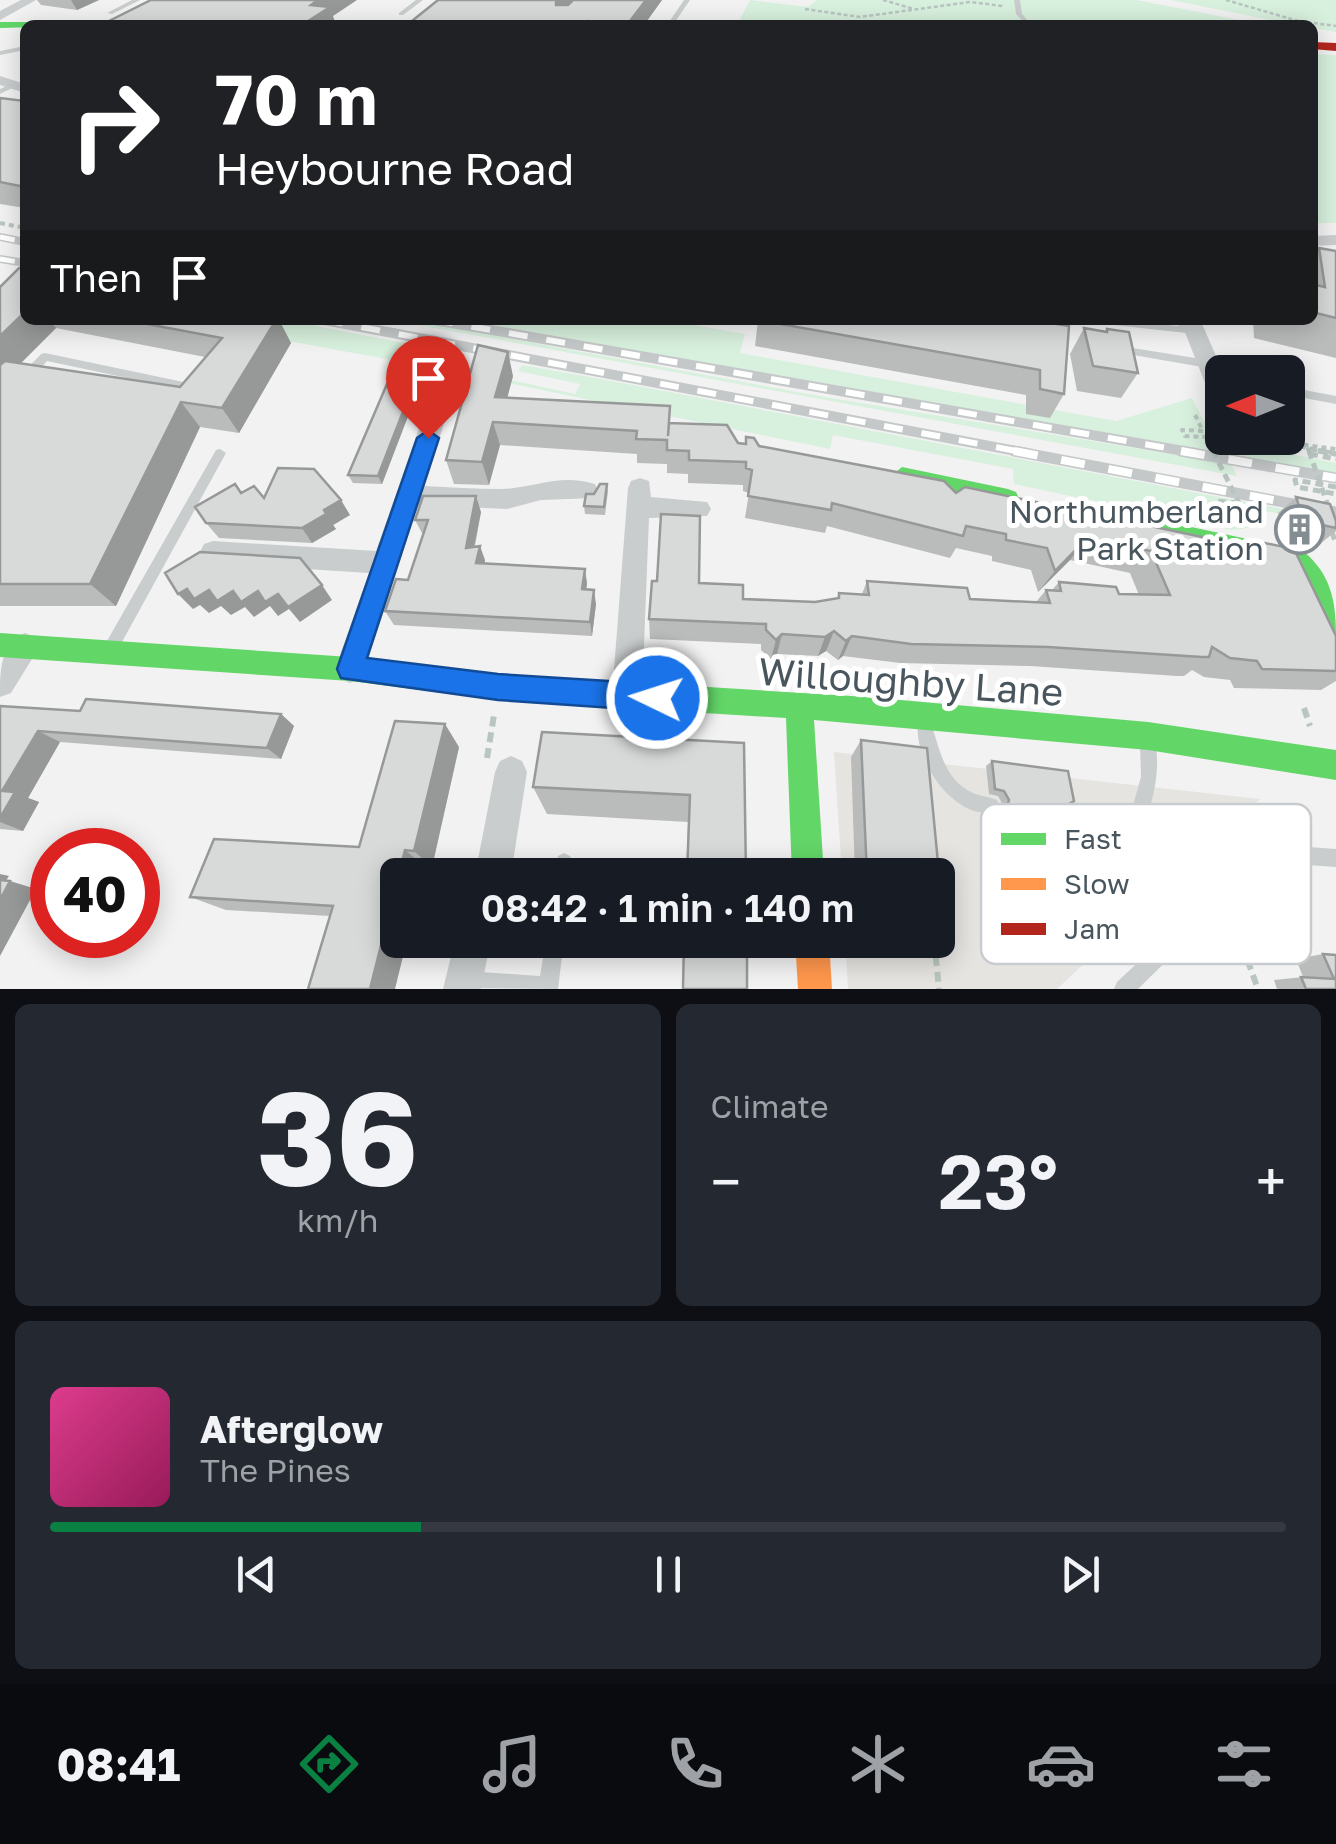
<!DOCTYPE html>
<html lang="en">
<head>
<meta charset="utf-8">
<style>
  :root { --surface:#171b24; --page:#242831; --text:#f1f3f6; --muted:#9ea1a6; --line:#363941; --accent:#0b8043 }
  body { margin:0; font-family:"Golos Text",sans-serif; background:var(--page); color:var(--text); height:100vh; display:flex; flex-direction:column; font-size:38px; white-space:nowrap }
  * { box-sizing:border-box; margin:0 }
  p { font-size:32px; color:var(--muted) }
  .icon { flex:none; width:55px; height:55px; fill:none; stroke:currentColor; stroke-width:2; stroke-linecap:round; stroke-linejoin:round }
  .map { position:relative; height:989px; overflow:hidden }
  .sheet { display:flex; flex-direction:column; gap:15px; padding:15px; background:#0d0f14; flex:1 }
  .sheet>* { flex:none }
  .top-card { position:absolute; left:20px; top:20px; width:1298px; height:305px; border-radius:15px; box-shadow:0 5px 25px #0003; background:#202124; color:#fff; overflow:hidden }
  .needle { width:65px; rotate:269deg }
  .buttons { position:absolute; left:1205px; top:355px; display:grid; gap:20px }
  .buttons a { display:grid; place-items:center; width:100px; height:100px; border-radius:15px; background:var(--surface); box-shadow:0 5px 25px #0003; font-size:50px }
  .speed { position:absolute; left:30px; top:828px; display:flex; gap:20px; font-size:50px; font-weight:700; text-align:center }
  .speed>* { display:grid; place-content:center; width:130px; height:130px; border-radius:50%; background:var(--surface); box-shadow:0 5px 25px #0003; line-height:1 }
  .speed .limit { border:15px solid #d22; background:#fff; color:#111 }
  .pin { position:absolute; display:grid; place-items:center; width:85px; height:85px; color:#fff; margin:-102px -42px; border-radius:50% 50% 50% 0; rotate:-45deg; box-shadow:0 0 10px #0007 }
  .pin .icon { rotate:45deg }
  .me { position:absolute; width:110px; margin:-55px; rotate:274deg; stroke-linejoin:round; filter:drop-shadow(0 0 8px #0008) }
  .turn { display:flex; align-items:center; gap:35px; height:210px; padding:0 30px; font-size:45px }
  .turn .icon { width:130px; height:130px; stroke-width:2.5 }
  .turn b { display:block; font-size:70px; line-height:85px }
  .then { display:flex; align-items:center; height:95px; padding:0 30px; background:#0003; gap:20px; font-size:38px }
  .big { font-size:75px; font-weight:600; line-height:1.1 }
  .sheet .widget { flex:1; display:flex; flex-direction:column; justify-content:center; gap:15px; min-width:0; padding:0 35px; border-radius:15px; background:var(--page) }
  .sheet .dial { align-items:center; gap:0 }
  .dial b { font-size:130px; line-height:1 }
  .song { display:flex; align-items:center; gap:30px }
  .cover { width:120px; height:120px; border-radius:15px; background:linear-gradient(135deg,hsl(330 70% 55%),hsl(330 70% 35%)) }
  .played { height:10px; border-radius:5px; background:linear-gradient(90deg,var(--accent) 30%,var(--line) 30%) }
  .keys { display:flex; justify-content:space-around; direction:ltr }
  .heat { display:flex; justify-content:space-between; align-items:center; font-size:55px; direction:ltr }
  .sheet .tiles { flex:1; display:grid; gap:15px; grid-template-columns:1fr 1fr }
  .widget:last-child { grid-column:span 2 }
  .trip { position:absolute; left:380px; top:858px; width:575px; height:100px; border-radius:15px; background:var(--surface); box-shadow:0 5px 25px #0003; font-weight:600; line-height:100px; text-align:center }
  .menu { display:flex; height:160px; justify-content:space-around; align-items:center; background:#090b0e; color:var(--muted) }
  .menu .icon { width:70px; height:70px }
  .menu .selected { color:var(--accent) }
  .menu b { font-size:45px; color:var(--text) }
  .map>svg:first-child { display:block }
</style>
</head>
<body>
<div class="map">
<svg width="1336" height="989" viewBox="0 0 1336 989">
  <rect width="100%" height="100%" fill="#f2f2f2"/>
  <path fill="#e6e4e0" d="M834,752L1260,799L1057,989H848L845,940H938V875H842Z"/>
  <path fill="#d8f0de" d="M750,0L808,7L817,0H1136L1265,25H737Z
    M1171,0H1336V32L1295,25Z
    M1312,54L1336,55V223H1313Z
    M174,320H286L439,350L454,368L575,394L580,384L518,371L522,365L601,379L1309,514L1311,520L1251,508L1255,527L1232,530L1014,484L1013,469L833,435L830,449L425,366Z
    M392,320H410L819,396L1231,464L1237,476Z
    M462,320H665L745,334L740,353L1116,421L1192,398L1211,435L1293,448L1296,455L1336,463V473Z"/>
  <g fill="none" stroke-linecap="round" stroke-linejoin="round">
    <path stroke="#b9c5c0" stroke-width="2.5" stroke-dasharray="4 2.5" stroke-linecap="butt" d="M883,0L914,9
      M1226,0L1298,21L1336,26
      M805,9L860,17L970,2L1003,6"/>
    <path stroke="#b9c5c0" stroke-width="4" stroke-dasharray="5 4" stroke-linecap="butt" d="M0,223L25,228
      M1195,415L1203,431L1182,430L1185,436L1206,437
      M1250,438L1336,449
      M1283,443L1333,453"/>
    <path stroke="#b9c5c0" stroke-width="5" stroke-dasharray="8 5" stroke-linecap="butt" d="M1321,451L1336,454
      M1310,454L1336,459
      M1336,487L1295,480L1297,487L1336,494
      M1239,503L1214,501L1218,509L1243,510L1250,523
      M1332,532L1336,544"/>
    <path stroke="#b9c5c0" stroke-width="6" stroke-dasharray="10 6" stroke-linecap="butt" d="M1304,708L1310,726
      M487,758L494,715
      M934,940L939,989
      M1242,945L1258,989"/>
    <path fill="#c9cdce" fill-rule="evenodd" d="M132,0H140L112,14L107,13Z
      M416,0H423L403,15H399V13Z
      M684,0H690L673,25H667Z
      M1014,0H1020L1022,14L1032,25H1026L1016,14Z
      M25,46V50L0,55V51Z
      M14,83L16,84V86L0,94V89Z
      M1091,320H1126L1195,328L1200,331L1195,334L1096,323Z
      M1120,346L1208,360L1213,364L1208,368L1116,352L1115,350Z
      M45,353L193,384L199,388L193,392L47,361L29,381H21L20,378L21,375L41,354Z
      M1288,387L1336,396V404L1288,395Z
      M220,449L226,453L117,651L112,653L107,651L105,646L107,641L216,450Z
      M924,715L929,718C940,746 942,779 973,793C981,796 989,797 997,800L999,806L997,812C954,823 909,755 919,718Z
      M1148,735L1154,737C1162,768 1153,802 1142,831L1136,833L1069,825L1063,823L1061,817L1063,811L1069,809L1130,816L1141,777L1140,743L1142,737Z
      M1308,847L1336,849V867L1308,865L1285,871L1240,905L1206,922L1138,989H1114L1117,982L1194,910L1228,893L1274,858Z
      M564,853L570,856L573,862L571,875H553L558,856Z
      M546,940H564L558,989L459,988L456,981L459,974L466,971L540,976Z"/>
    <path fill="#c9cdce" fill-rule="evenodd" d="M21,0H36L0,20V11Z
      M0,76L25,84V93L0,85Z
      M1336,235V245L1312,246V236Z
      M1171,320H1198L1203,326L1223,372L1222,406L1211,398L1184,330Z
      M447,372L458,380L424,486C450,487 476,489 502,489C534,488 560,473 595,484L598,491L595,498L541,500L507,509L418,505L365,669L360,679L350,683L340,679L335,669L369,573L213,563L204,560L200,552L204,544L213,541L376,551L436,380Z
      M640,478L649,481L651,497L707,502L711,509L707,516L649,518L642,696L638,706L627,711L616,706L612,696L628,488L631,481Z
      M25,633L35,637L40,646L11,693L0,697C0,672 0,643 25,633Z
      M511,756L522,761L527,772L511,875H475L495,772L500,761Z
      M455,940H491L481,989H443Z"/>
    <path fill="#63d668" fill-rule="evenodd" d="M0,22H112L118,25L0,28Z
      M902,467L1008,489L1016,492L1019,498L1016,504L1008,507L894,482L891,476Z
      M1093,506L1303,551C1331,574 1336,601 1336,635L1327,632L1299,576L1288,567L1085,522L1082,515L1085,508Z
      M0,633L350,657L498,674L867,697L1148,722L1336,750V780L1148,750L814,720L824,875H792L786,718L498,700L350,681L0,657Z"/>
    <path fill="#ff974d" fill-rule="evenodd" d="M795,940H829L832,989H798Z"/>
    <path fill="#b3261e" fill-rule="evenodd" d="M1312,42L1336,43V51L1312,49Z"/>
    <defs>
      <path id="rail-far2" d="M0,237L25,242
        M0,259L25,263"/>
      <path id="rail-far1" d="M324,320L1027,453
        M434,320L1195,453"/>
      <path id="rail" d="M1014,451L1336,512
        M1181,451L1336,478"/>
    </defs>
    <use href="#rail-far2" stroke="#c5c8c9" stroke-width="8"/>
    <use href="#rail-far1" stroke="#c5c8c9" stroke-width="10"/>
    <use href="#rail" stroke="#c5c8c9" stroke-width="11"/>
    <use href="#rail-far2" stroke="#fff" stroke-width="5" stroke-dasharray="15" stroke-linecap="butt"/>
    <use href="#rail-far1" stroke="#fff" stroke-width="6" stroke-dasharray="19" stroke-linecap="butt"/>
    <use href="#rail" stroke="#fff" stroke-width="8" stroke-dasharray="24" stroke-linecap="butt"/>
    <path stroke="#b9c5c0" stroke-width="4" stroke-dasharray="5 4" stroke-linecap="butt" d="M1206,437L1214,453
      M1310,453L1308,449L1332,453"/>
    <path stroke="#b9c5c0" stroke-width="5" stroke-dasharray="8 5" stroke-linecap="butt" d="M1213,451L1239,503
      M1309,451L1328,506
      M1318,451L1336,454"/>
  </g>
  <path fill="#babbbb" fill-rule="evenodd" d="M37,0H99L77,10L41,5Z
    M438,0H662L644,25H407Z
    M0,98L25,101V208L0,204Z
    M1319,248L1336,251V358L1254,338L1253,320H1312V255Z
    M0,287L25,320H279L291,343L239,433L200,427L116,606H0ZM56,328L205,357L180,387L21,363Z
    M740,320H1034L1064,394L1050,418L1026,414V395L755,346L758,320Z
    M1084,328L1105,332L1107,329L1138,373L1121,398L1077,391L1070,354Z
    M422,363L425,372L382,484L353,483L348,475Z
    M513,376L507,398L670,406V423L738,443L745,444L746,437L759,446L956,493L1207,538L1251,545L1255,541L1336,636V681L1321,690L1234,688L1230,680L1204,677L1192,670L1184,676H1177L1030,666L900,663L843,656L838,660L826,651L818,656L777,654L771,659L761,650V644L650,639L649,619L699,583L743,599L815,602L837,598L839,593L862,594L867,581L970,599L1036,602L1046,590H1052L1059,582L1119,594L1139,595L1130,573L1070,560L1038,592L1031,570L992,561V556L956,548L950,558L827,526L825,533L745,518L749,493L743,491V485L688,483V474L667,473V464L637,463V454L500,445L489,485L454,484L446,460Z
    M607,484L608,492L605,515L585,514L584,506L594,494Z
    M241,493L264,498L350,515L333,525L336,529L312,543L219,538L206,523Z
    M1296,497L1336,521V531L1320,544L1285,537L1278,513Z
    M481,512L475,546L485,560V564L585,569L587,584L586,589L596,604L592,636L394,625L385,611L408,580L423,535L415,520Z
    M0,706L80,711L281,714L294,726L281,759L60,742L28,798L39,802L23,831L0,829Z
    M861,740L927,748L943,915L938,918V875H855L851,757Z
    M744,743L746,875H686L688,822L547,814L533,787Z
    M459,747L432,867L424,866L422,875H398L330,916L226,910L190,897L359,847Z
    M992,761L1067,805L1065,813L1092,887L1084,890L1000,878L992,816L1001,811L1003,805L998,796L989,794L986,766Z
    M1323,954L1336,955V989H1277L1274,980L1303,977L1296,959Z"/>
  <path fill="#979999" d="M71,0H99L77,10Z
    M318,0H357L333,16L336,25H302L311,5Z
    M556,0H579L558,25Z
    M646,0H662L644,25H627Z
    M25,312V320H49L56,328L5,379L0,392V336Z
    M276,320H279L291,343L239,433L222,408Z
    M508,352L513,376L501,421L495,397Z
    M422,363L425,372L382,484L378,476Z
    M181,402L200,427L116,606L90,584Z
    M493,422L500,445L489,485L482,462Z
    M476,496L481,512L471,562L466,548Z
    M341,500L350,515L333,525L336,529L312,543L302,528L324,510Z
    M1087,538L1070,560L1038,592L1055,571Z
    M480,546L485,560L481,578L476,563Z
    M585,569L587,584L584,603L582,589Z
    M322,585L332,600L300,622L289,609L278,616L270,606L254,617L245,607L231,615L221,606L209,613L200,605L193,609L178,594L187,589L278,594Z
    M594,590L596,604L592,636L590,622Z
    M834,631L826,651L818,656L825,637Z
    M782,634L777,654L771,659L776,640Z
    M852,636L843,656L838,660L846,641Z
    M281,714L294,726L281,759L267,748Z
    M445,724L459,747L432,867L414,851Z
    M38,731L60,742L28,798L39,802L23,831L0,822L2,791Z
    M405,850L424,866L422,875H398Z
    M0,874L9,876L3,885L0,884Z
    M398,879V940H407L395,989H370Z
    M10,881L36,889L0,956V900Z"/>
  <path fill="#d8dada" stroke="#979999" stroke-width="2.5" d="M151,0H318L311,5L330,7L302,25H101Z
    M438,0H556V5H568L573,0H646L627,25L588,21L586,25H407Z
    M0,98L25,101V187L0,182Z
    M1319,248L1336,251V318L1312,312V284L1325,287Z
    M19,268L25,269V312L0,336V287Z
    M126,320H276L222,408L181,402L90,584H0V365L5,361L180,387L222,338Z
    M758,320H1034L1069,326L1064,394L1040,389V370Z
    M1084,328L1107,332V329L1129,332L1138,373L1093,366Z
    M478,345L508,352L495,397L670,406L668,436L669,423L727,425L738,443L746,444V437L754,438L759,446L944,481L956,493L965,487L1207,538L1258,546L1255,541L1294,549L1336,636V671L1262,669L1257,661L1230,658L1212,647L1209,657H1202L1048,647L911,644L852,636L846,641L834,631L825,637L782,634L776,640L766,630V624L649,619L652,581H657L661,514L700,516L699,583L743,585V599L815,602L839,598V593L869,595L867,581L967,588L970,599L1050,603L1046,590L1061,591L1059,582L1116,587L1119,594L1170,595L1151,551L1087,538L1055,571L1047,548L1006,540V534L966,526L963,536L832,503L831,510L748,496L752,470L746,468V462L689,460V451L667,450V440L636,439L637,431L493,422L482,462L446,460Z
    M396,363H422L378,476L348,475Z
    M278,468L314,469L341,500L324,510L326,514L302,528L206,523L195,507L235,484L241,493L254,486L264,498Z
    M600,484H607L604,507L584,506L586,494H594Z
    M423,496H476L466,548L480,546L476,563L585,569L582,589L594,590L590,622L385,611L396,579L408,580L428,520H415Z
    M1296,497L1330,504L1336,521V528L1304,521Z
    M200,552L300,558L322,585L288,607L278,594L265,602L258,591L241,602L233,591L217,601L209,590L194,599L187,589L178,594L165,573Z
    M86,699L281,714L267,748L38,731L2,791L15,792L0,818V706L80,711Z
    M395,721L445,724L414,851L405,850L370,989H308L333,906L190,897L214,839L359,847Z
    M542,732L744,743L746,875H687L690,795L533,787Z
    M861,740L927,748L943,915L938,914V875H867Z
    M992,761L1068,771L1074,801L1067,805L1065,813L1069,822L1079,824L1092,887L1007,875L998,811L1006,810L1009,800L1004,791L995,789Z
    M0,880L10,881L0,900Z
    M684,940H747V989H683Z
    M1323,954L1336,955V989H1306L1301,977L1334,979Z"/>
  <path fill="#1a73e8" stroke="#114b97" stroke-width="2.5" d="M428,430L439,438L367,658L498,674L657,684L667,688L671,698L667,707L657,711L498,700L341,678L337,669L417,438Z"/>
  <defs>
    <symbol id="building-ring" viewBox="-11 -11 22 22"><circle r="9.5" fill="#fff" stroke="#848d92" stroke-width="1.5"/><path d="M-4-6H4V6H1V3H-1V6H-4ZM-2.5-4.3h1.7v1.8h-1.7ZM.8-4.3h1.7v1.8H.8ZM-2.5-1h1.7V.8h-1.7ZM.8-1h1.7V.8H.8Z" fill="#848d92"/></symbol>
  </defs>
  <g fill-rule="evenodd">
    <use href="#building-ring" x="1272" y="502" width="55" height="55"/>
  </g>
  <g text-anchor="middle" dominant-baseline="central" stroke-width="10" stroke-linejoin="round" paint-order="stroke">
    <g font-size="32" fill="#49565e" stroke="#fff" text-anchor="end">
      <text x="1264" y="511">Northumberland<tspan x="1264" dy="37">Park Station</tspan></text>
    </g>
    <g font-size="38" fill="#49565e" stroke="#fff">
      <text transform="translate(911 681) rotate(4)">Willoughby Lane</text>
    </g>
  </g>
  <rect x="981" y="804" width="330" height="160" rx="15" fill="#fff" stroke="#c8cccf" stroke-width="2.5"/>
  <rect x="1001" y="833" width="45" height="12" fill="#63d668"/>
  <rect x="1001" y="878" width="45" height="12" fill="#ff974d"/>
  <rect x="1001" y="923" width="45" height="12" fill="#b3261e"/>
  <g font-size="28" fill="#49565e">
    <text x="1064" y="849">Fast</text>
    <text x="1064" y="894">Slow</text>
    <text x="1064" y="939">Jam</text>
  </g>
</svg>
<div class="buttons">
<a><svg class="needle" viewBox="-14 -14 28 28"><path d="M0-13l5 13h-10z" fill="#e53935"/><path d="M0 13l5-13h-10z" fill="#9ea1a6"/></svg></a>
</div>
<div class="speed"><div class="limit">40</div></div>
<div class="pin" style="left:428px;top:438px;background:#d93025"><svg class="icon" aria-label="arrive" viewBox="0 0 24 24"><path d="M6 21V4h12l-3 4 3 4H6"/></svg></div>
<svg class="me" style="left:657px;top:698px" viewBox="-20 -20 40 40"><circle r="17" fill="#1a73e8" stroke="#fff" stroke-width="3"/><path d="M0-11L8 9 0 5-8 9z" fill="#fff"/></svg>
<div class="trip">08:42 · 1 min · 140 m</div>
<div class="top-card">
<div class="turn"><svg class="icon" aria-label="right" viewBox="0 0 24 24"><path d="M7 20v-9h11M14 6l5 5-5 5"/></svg><div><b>70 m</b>Heybourne Road</div></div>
<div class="then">Then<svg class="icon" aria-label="arrive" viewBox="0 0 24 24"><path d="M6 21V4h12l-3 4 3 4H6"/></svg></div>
</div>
</div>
<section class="sheet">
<div class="tiles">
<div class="widget dial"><b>36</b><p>km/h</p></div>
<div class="widget"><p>Climate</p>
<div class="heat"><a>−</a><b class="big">23°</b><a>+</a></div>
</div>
<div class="widget">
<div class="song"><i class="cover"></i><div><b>Afterglow</b><p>The Pines</p></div></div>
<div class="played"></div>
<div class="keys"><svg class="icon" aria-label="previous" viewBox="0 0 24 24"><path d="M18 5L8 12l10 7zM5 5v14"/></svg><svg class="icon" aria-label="pause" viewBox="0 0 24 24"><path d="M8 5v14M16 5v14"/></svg><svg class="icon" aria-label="next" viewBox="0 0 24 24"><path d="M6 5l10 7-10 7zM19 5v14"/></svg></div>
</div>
</div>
</section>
<nav class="menu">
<b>08:41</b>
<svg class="icon selected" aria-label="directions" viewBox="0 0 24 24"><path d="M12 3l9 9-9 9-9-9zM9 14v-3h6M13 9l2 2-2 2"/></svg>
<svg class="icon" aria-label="music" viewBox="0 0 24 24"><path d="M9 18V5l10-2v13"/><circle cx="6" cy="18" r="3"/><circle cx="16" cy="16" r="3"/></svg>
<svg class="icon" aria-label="phone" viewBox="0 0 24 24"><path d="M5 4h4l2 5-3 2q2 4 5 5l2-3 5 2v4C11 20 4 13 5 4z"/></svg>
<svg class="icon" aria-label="climate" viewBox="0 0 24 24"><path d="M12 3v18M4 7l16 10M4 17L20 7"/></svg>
<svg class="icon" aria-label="car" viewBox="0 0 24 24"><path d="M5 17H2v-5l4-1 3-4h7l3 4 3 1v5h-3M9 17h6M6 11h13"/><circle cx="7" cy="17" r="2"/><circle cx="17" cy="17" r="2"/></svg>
<svg class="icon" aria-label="filters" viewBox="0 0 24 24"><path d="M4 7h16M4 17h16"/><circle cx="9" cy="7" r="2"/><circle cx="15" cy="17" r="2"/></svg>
</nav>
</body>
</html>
